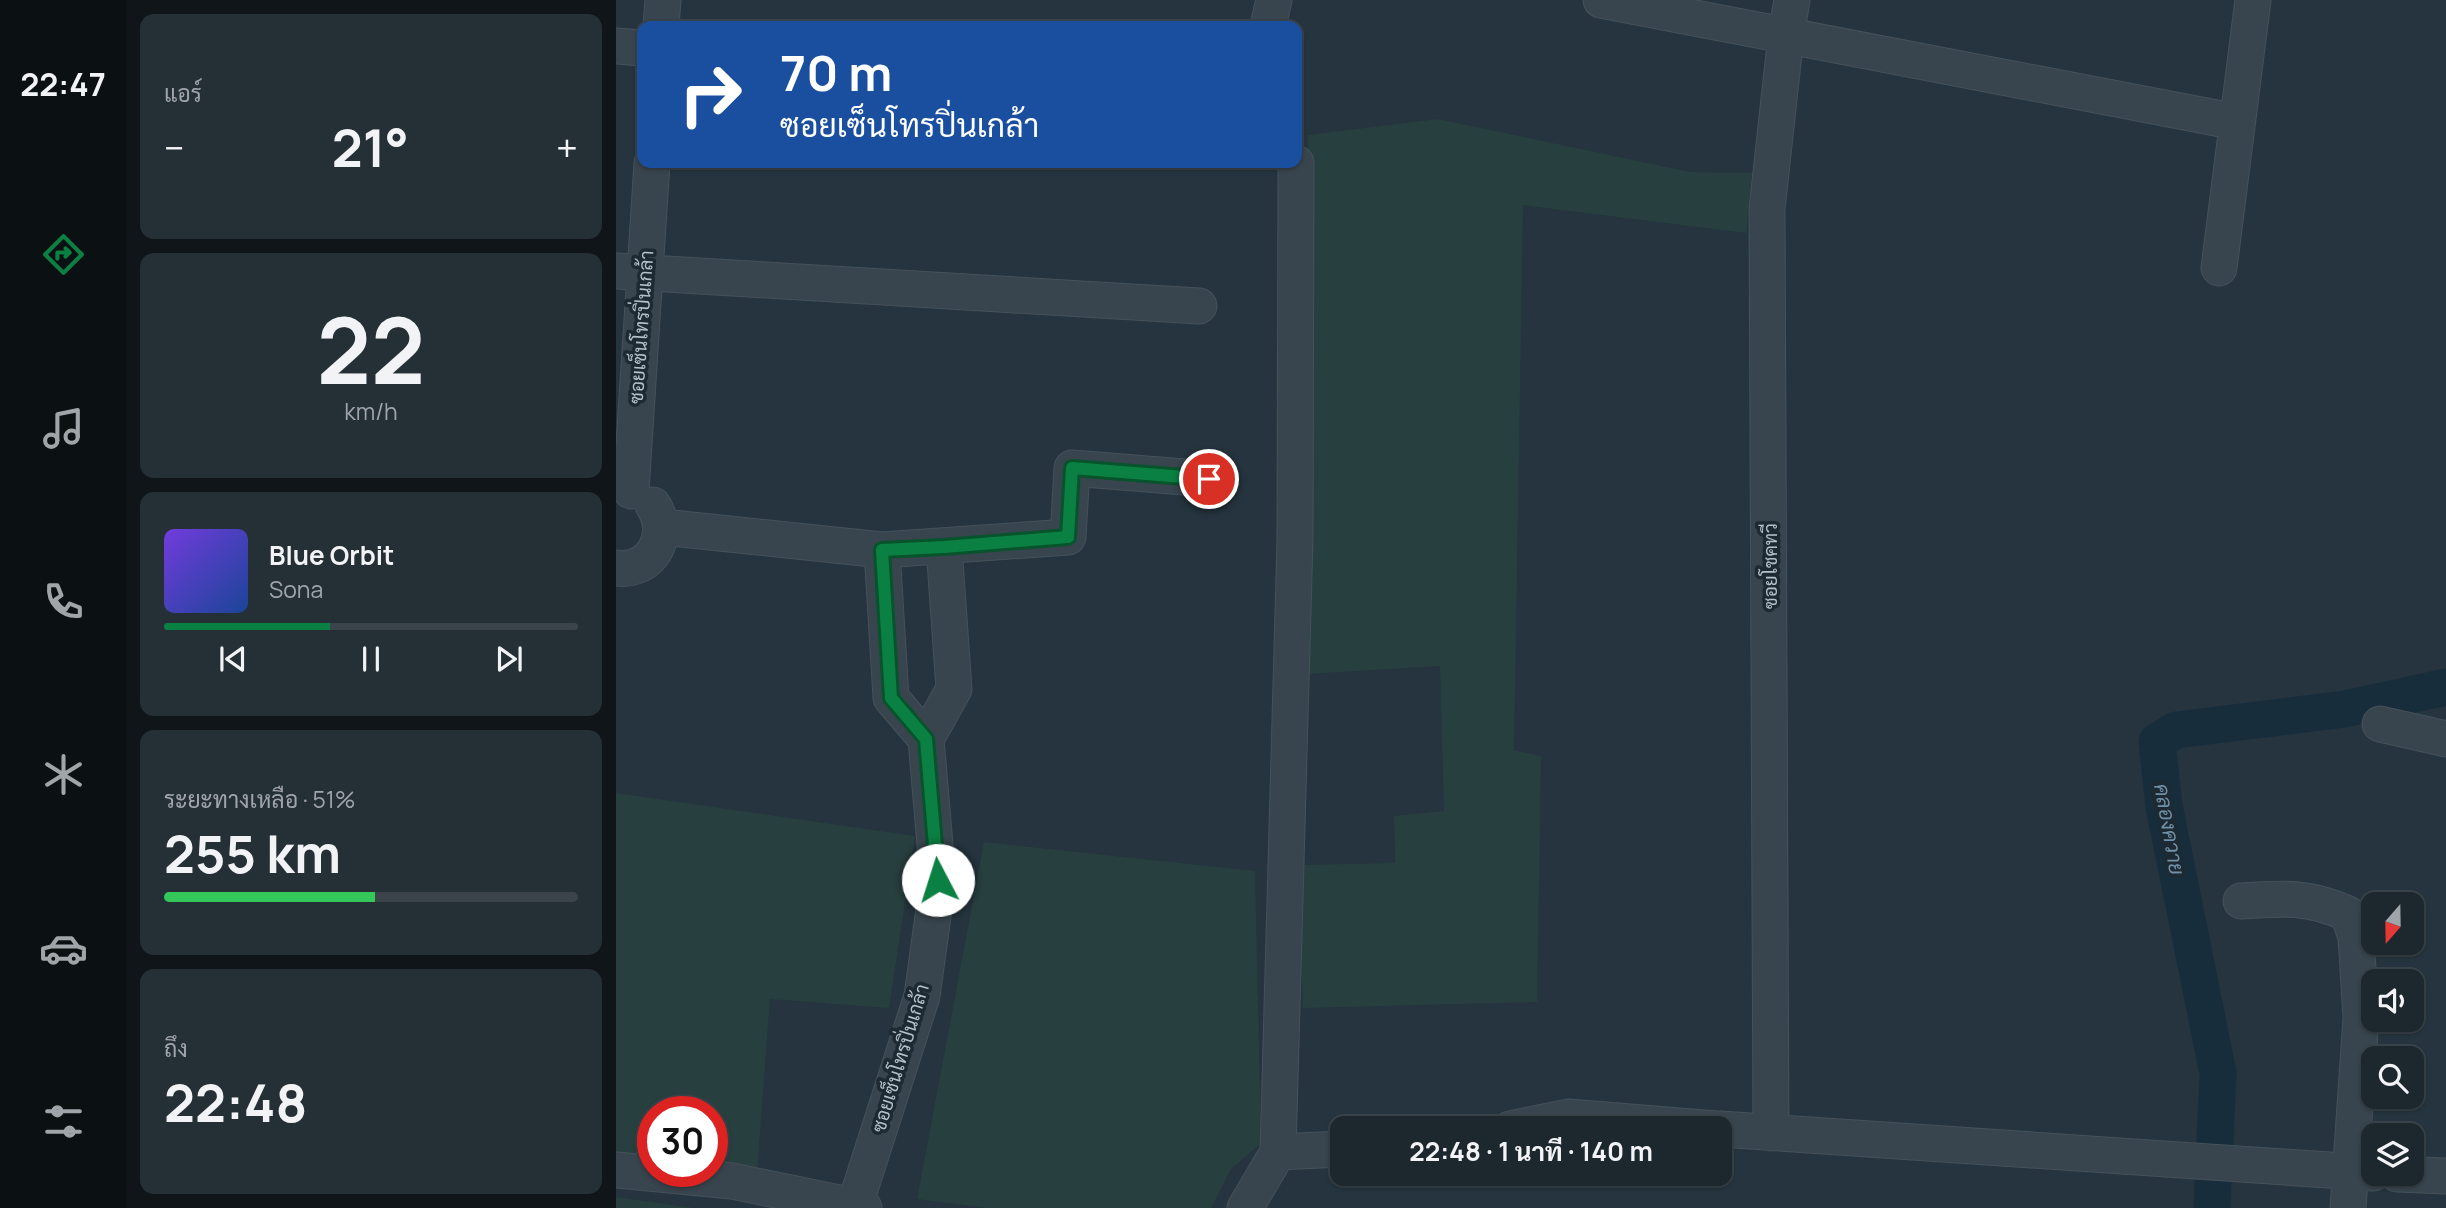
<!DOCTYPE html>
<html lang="th">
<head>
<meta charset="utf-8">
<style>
  :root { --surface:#1c272e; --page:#252f36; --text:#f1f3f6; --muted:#a0a5aa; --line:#3a444a; --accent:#0b8043 }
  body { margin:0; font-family:Manrope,Sarabun,sans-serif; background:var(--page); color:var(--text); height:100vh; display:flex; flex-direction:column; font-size:26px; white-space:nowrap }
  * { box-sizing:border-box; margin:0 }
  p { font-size:23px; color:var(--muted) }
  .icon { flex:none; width:38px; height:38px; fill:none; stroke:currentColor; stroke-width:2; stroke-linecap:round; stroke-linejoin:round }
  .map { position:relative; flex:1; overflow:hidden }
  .details { display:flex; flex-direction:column; gap:14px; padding:14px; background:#0f1519; width:490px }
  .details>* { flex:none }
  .top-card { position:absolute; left:21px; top:21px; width:665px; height:147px; border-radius:14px; box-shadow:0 2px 5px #0004,0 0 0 2px var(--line); background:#1a4fa0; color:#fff; overflow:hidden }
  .needle { width:46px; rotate:200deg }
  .controls { position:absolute; left:1745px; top:892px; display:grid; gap:14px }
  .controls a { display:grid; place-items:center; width:63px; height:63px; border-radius:14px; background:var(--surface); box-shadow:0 2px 5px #0004,0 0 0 2px var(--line); font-size:35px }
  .speed { position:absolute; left:21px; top:1096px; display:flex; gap:14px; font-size:35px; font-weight:700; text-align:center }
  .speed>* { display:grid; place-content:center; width:91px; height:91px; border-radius:50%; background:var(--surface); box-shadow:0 2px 5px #0004,0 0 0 2px var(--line); line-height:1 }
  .speed .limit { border:10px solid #d22; background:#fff; color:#111 }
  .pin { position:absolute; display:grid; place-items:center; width:60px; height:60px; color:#fff; margin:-30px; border:4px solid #fff; border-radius:50%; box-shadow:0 2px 7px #0007 }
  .me { position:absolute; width:77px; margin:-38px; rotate:355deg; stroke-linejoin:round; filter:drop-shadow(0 0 5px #0008) }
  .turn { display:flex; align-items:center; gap:24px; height:147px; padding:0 28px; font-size:32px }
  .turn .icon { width:91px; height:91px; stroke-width:2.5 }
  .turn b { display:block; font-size:49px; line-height:60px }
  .big { font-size:52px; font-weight:700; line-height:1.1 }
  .details .card { flex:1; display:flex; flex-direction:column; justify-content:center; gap:10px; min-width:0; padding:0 24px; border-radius:14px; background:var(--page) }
  .details .dial { align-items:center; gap:0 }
  .dial b { font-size:91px; line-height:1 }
  .song { display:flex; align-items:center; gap:21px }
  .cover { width:84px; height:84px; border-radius:10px; background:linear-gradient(135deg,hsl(260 70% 55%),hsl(220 70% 35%)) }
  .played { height:7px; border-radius:4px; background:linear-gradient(90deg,var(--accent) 40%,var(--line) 40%) }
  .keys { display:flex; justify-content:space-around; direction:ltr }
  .heat { display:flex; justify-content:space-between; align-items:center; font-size:38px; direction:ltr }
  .charge { height:10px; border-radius:5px; background:linear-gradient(90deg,#34c759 51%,var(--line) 0) }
  .trip { position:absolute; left:714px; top:1116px; width:402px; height:70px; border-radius:14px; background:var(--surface); box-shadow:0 2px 5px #0004,0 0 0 2px var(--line); font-weight:700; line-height:70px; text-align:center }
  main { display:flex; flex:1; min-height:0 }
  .tab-bar { display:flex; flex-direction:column; width:126px; justify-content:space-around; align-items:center; background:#0b1012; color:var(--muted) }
  .tab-bar .icon { width:49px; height:49px }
  .tab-bar .on { color:var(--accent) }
  .tab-bar b { font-size:32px; color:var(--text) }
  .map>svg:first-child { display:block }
</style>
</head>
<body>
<main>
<nav class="tab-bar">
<b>22:47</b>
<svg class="icon on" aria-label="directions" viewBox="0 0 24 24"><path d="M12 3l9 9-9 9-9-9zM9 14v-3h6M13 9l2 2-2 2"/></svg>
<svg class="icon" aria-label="music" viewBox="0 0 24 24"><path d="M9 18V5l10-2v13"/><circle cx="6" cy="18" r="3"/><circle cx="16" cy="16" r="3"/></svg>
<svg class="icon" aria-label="phone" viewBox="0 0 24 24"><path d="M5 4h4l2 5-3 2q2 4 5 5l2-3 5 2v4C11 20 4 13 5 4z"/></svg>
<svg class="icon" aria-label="climate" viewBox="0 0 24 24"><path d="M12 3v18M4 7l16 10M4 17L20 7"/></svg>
<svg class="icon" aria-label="car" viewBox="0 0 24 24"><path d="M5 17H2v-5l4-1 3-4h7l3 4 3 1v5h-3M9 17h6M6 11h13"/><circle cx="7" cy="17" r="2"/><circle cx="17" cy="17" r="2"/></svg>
<svg class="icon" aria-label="filters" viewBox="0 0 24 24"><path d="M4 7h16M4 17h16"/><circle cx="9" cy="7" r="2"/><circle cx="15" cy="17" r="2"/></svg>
</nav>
<section class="details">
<div class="card"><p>แอร์</p>
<div class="heat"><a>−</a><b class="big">21°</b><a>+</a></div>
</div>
<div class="card dial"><b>22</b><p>km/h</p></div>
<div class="card">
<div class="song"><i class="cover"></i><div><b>Blue Orbit</b><p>Sona</p></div></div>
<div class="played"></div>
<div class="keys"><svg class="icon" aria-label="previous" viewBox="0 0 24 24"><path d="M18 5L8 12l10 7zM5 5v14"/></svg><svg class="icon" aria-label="pause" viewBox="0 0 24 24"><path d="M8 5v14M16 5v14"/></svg><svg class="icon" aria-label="next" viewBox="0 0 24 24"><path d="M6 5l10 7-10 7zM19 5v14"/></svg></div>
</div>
<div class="card"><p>ระยะทางเหลือ · 51%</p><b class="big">255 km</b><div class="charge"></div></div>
<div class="card"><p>ถึง</p><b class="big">22:48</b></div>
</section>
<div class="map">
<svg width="1830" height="1208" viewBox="0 0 1830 1208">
  <rect width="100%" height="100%" fill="#25343e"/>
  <path fill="#273f3e" d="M822,119L1074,172L1136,173L1130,233L907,205L898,750L925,756L921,1002L687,1008L682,865L779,863L778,816L828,811L824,666L690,674L692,135Z
    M0,793L299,836L273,1008L154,999L141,1173L96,1168V1111H37V1161L0,1157Z
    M368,842L639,871L645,1143L615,1169L595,1208H371L301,1199Z
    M0,1197L78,1208H0Z"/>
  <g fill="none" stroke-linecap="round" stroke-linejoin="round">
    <path stroke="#182d3c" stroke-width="37" d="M1596,1208L1602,1073L1548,806L1541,742L1560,730L1729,709L1830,687"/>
    <defs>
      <path id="street" d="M985,0L1621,122
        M45,26L47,0
        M652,26L658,0
        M0,46L26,48
        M1603,268L1637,0
        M0,271L583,306
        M15,491L36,163
        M46,527L266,550L452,537L456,468L593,479
        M266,550L275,698L310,739L338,689L328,547
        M0,568C37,573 56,534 37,505
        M1764,724L1830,739
        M1625,901C1666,898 1694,896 1732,914L1740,937L1745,1018L1732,1208
        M894,1129L952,1117L1100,1129
        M1104,1129L1757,1173
        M1155,1133L1151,209L1170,35L1176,0
        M662,1152L726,1149
        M0,1170L116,1181L248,1208
        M1781,1174L1830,1176
        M238,1208L306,996L322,880L310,739
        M629,1208L662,1152L679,539L680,163"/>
    </defs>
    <use href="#street" stroke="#46515a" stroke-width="37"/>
    <use href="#street" stroke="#39454e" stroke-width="35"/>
  </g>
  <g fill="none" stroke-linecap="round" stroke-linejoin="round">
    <defs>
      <path id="route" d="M322,880L310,739L275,698L266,550L328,547L452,537L456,468L593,479"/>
    </defs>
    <use href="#route" stroke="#07532c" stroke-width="18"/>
    <use href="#route" stroke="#0b8043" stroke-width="12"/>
  </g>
  <g text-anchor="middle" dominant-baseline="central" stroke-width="7" stroke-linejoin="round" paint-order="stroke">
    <g font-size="19" fill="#b6c0c9" stroke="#1e2a33">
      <text transform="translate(25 327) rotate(-86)">ซอยเซ็นโทรปิ่นเกล้า</text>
      <text transform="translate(1154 566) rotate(-90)">ซอยโชคทวี</text>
      <text transform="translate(284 1058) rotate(-73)">ซอยเซ็นโทรปิ่นเกล้า</text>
    </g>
    <g font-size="21" font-style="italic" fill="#7090a7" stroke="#1e2a33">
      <text transform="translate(1554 829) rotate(80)">คลองควาย</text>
    </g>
  </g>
</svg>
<div class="controls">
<a><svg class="needle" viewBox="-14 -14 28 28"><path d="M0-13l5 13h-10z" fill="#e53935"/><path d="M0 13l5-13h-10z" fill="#a0a5aa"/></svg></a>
<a><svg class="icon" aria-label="sound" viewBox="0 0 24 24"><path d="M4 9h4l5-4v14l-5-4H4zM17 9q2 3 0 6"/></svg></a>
<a><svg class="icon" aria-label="search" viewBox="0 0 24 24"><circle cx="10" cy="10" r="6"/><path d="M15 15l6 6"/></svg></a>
<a><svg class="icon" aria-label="layers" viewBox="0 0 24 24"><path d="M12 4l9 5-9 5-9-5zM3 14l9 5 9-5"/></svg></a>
</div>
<div class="speed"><div class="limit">30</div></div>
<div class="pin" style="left:593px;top:479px;background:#d93025"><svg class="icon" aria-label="arrive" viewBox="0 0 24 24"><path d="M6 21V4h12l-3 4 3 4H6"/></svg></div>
<svg class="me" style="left:322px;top:880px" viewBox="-20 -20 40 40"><circle r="19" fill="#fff"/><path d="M0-13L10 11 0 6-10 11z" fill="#0b8043"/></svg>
<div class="trip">22:48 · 1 นาที · 140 m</div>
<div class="top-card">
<div class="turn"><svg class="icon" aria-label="right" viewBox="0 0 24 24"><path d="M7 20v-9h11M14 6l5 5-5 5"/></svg><div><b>70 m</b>ซอยเซ็นโทรปิ่นเกล้า</div></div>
</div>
</div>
</main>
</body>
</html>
